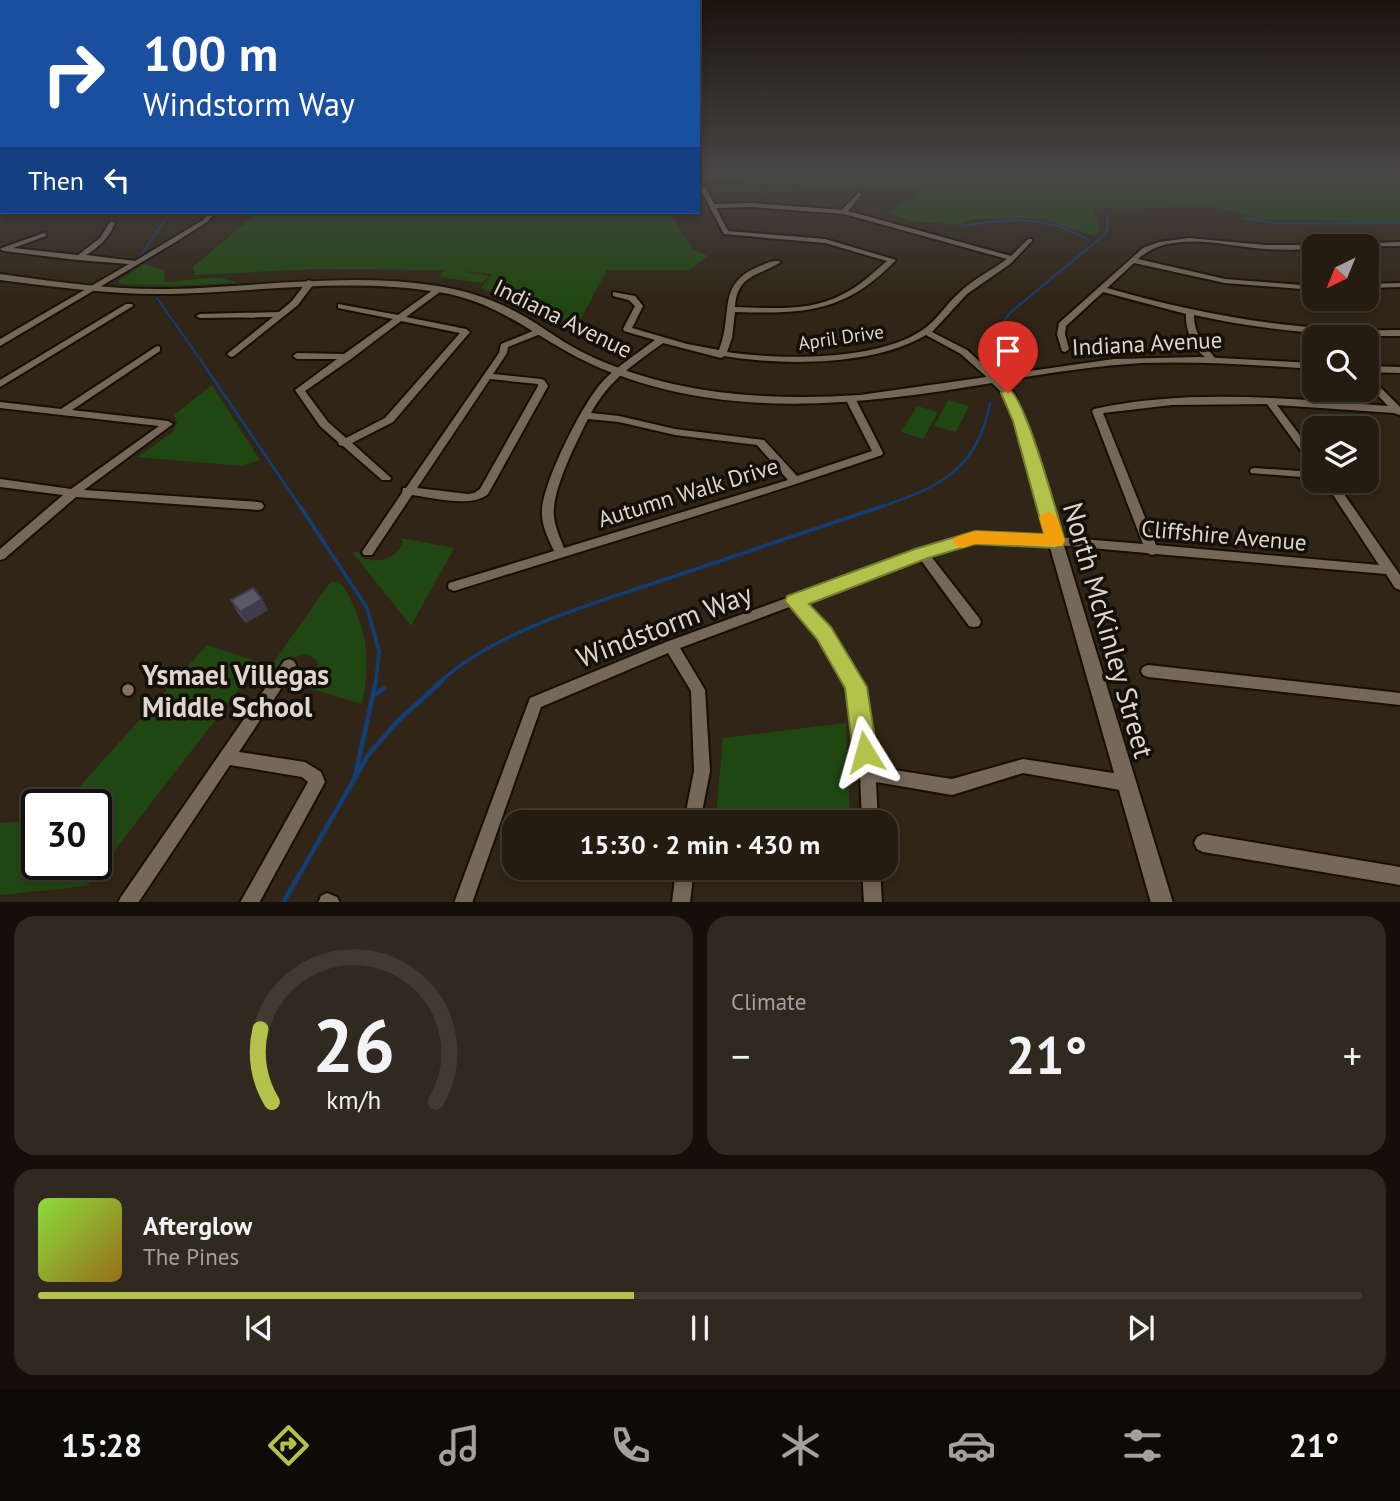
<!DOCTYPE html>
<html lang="en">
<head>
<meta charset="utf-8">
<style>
  :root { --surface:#241c11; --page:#30291f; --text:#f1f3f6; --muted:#a3a19f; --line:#413a31; --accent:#b3c24b }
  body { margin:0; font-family:"PT Sans",sans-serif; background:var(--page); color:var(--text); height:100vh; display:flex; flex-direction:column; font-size:26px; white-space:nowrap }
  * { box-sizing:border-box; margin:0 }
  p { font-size:23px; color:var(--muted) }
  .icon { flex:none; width:38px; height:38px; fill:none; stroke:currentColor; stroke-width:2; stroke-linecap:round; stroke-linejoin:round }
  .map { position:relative; height:902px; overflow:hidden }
  .side { display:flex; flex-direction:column; gap:14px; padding:14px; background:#140f09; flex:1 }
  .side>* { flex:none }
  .banner { position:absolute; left:0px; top:0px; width:700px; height:214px; box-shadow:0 4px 10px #0003,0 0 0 2px var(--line); background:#1a4fa0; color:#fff; overflow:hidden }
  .needle { width:46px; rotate:223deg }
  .fabs { position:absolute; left:1302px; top:234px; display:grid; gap:14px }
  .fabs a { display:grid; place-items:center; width:77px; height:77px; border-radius:14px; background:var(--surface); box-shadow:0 4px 10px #0003,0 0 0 2px var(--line); font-size:35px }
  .speed { position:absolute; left:21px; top:789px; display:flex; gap:14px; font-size:35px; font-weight:700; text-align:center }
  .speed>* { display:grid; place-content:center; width:91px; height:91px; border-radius:50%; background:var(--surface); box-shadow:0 4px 10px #0003,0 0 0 2px var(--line); line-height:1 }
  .speed .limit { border:4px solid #111; border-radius:10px; background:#fff; color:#111 }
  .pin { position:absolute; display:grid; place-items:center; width:60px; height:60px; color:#fff; margin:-72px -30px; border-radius:50% 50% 50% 0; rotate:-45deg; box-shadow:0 0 7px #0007 }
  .pin .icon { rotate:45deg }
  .me { position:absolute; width:77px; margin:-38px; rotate:352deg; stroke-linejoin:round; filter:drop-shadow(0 0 5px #0008) }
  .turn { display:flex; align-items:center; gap:24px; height:147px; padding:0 28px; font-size:32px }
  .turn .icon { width:91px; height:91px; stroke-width:2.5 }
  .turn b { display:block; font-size:49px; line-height:60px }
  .then { display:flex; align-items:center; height:66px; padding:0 28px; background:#0003; gap:14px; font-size:26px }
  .big { font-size:52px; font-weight:800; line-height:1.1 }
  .side .tile { flex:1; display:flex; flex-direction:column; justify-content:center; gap:10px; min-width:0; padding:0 24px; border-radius:21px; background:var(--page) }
  .side .dial { align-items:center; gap:0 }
  .dial svg { height:182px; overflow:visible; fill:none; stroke:var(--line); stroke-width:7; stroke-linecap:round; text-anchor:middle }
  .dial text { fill:var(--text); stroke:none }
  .song { display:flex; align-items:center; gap:21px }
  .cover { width:84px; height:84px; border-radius:10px; background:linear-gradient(135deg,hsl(90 70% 55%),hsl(40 70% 35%)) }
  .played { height:7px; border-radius:4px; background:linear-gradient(90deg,var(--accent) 45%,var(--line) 45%) }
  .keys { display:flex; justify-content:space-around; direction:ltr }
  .heat { display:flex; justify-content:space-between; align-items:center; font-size:38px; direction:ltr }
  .side .tiles { flex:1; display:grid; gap:14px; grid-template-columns:1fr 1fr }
  .tile:last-child { grid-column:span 2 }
  .trip { position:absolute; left:502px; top:810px; width:396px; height:70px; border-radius:21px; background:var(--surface); box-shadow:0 4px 10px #0003,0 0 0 2px var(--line); font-weight:800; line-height:70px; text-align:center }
  .menu { display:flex; height:112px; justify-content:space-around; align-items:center; background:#0e0b07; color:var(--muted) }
  .menu .icon { width:49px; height:49px }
  .menu .selected { color:var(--accent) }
  .menu b { font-size:32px; color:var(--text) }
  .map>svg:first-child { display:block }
</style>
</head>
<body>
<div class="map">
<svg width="1400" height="903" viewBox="0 0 1400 903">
  <rect width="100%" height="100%" fill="#302517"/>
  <path fill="#204711" d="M698,172H1400V222L1265,220L1213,207L1094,209L1100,232L1095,236L1038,218L972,219L959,225L910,221L887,213L918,194L915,188L698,181Z
    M258,212H670L693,250L708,256L689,270H607L577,326L481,288L492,274L459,271L490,276L482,283L439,277L445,270L316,269L195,275L193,267Z
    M144,264L164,270L165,282C188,282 215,272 236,283L173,286L119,284V280Z
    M212,385L260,460L242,466L137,457L173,432L177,422L174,415Z
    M948,400L969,406L956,432L934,426Z
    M917,406L938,412L923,439L901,432Z
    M401,538L454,548L411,626L353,553L358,551L361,557C376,565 396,559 403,543Z
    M331,581L343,585C366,626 372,656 362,704L308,688L319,674L317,661L307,654L290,658L273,672L269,669Z
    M207,645L260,662L87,886L0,895V823L37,821V864H96V805H63Z
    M846,723L850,822H764L716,815L723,738Z"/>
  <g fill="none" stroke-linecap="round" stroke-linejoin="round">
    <path stroke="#113e75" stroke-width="2" d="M723,172L725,174
      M1244,218L1276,223H1400
      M962,226C1007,218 1048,215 1088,240
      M140,257L170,212
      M157,298L207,369
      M998,349L1003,322L1011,312L1104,235L1108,228L1107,213"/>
    <path stroke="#113e75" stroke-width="2.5" d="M206,368L301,508
      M877,508C937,488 977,472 990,403"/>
    <path stroke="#113e75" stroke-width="3.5" d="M300,506L367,608L379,651L376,682
      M440,682C495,631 595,603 666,579C738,555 810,530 883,506"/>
    <path stroke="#113e75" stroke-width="4.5" d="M376,694L384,688
      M355,776L376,681
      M283,903L368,755L398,721L442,681"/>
    <defs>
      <path id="minor" d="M703,186L706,188L714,204L751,203L842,210L859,192L862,194L848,211L1011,256L1028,239H1032V241L1010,264L967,294L932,332L967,350L999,379L994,382L991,381L961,354L926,335C874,366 783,366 724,356L721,358L663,343C634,364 609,380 591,413L619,416L675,429L764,440L797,476L872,451L846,400L851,397L856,400L883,453L882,455C740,504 597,546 454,591L449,589L448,586L449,583L554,551C548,538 541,524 542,510C544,480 583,402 604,380C619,365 638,353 655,340L624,331L623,329L635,306L629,300L613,296V292L635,296L643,306L632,328L687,344L719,350C734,314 715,284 760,266C768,263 774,259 781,262C759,276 737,274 735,307C771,308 811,312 843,294C860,286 873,273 887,261L825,243L724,234L700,188ZM751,207L844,214L1007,259C991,271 973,279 959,293C945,305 937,321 921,331C875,361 780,360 727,352L732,338L735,312C804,314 845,313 896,260L825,239L728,231L716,208ZM588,419L619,422L675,435L757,445L788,480L564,548C560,538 555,527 554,517C551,491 576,443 588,419Z
        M210,212H216L207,222L174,243L0,346V339L129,264L77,260L4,251L0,249L2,248L44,233L46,234V236L13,248L78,255L100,238L110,222L112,221L115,223C109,238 99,247 86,255L135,261L203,220Z
        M1189,238L1265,245H1314L1317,247H1314V249C1298,250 1281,250 1265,249C1225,246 1171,229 1138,259L1225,279L1314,286V290L1225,283L1134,263L1107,288C1205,316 1298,332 1400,330V336C1330,336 1262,330 1194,315C1194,335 1205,345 1216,359L1212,362C1195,353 1185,332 1186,314L1103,292L1066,326L1065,334L1069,349L1065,352L1062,351L1057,334L1059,323L1143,248L1159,242Z
        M1400,242V246L1319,247L1322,245Z
        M308,280L315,282L298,305L234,356L231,357L227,354L273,317L200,318L196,316L200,314L279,312L292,301Z
        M1400,283V287L1367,288V284Z
        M437,287L444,289L406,317L466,329L470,332L393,422L352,443L391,478L390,480H382L343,446L339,445L338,442L320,426L295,390L337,359H297L293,356L297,353L344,354L393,319L338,308V304L398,315ZM401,321L460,333L385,418L346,438L328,422L305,391L351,359Z
        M126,304H132L133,306L0,387V380Z
        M540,328L544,331L543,333L508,347L507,353L493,374L541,379L544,380L548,386L488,494C471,508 434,498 412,495L372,555H364L362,552L364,549L402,493L403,488H406L499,353L501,344ZM490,379L538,384V386L480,489L474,493L468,494L417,488Z
        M157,346L160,347V351L72,410L168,421L173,424L84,490L258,502L262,503L264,506L262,509L258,510L76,497L4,559L0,560V549L63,495L0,487V479L71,489L159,426L0,408V402L61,409Z
        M1367,376L1370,377L1400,407V415L1394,413L1277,405L1314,454V464L1310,463L1267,404L1172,405L1103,413L1156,545L1379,565L1324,481H1335L1400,575V590L1395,588L1386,574L1156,554L1152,555L1147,553L1046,544L975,541L930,555L979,618L981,622L979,626L974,627L969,626L920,559L804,602L829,629L863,687L875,767L952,779L1023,759L1126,775L1132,778L1134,783L1132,788L1126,791L1023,773L952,795L876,782L878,822H862L860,773L849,688L819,637L792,606L680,648L705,690L710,771L700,822H684L694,771L691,691L668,653L541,707L472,903H454L530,698L666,642L918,550L975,533L1046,536L1143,544L1092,411L1094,409C1190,388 1291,399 1388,406L1367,384Z
        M1255,468L1314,472V478L1251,473L1250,471L1251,469Z
        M289,659L294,661L296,665L294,669L239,752L305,762L321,772L325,782L259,903H240L308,782L302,777L230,765L138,903H118L121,897L284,661Z
        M1148,665L1400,693V705L1148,677L1143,675L1141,671L1143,667Z
        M1203,834L1400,867V885L1203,852L1197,849L1194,843L1197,837Z
        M676,868H694L690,903H672Z
        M862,868H880L882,903H864Z
        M327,893L337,897L340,903H318L321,896Z"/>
      <path id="tertiary" d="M0,274C56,282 112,290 169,289C259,287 348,272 438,286C470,291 500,302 527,318C547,330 565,344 586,354C671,395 767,401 860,395L1114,359L1200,357L1314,363V369C1257,365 1199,361 1141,363C1095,366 1048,373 1002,381L1014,393L1026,421L1173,903H1151L1014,421L1003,394L992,383C861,405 726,421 600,368C542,344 504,302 438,292C348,277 259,292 169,294C112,295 56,287 0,280Z
        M1367,366L1400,367V373L1367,372Z"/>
    </defs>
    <use href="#minor" stroke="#180e03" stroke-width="4"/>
    <use href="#tertiary" stroke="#180e03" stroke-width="4"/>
    <use href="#minor" fill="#756859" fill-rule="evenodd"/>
    <use href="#tertiary" fill="#756859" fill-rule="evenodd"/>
  </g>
  <path fill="#4d4b5a" d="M262,599L268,610L246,623L237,612L231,600Z"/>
  <path fill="#3f3d4a" d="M262,599L268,610L246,623L240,612Z"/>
  <path fill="#5a5769" stroke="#3f3d4a" stroke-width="2" d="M253,588L262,599L240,612L231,600Z"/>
  <linearGradient id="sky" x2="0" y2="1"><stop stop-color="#1a140d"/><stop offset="0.58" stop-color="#484647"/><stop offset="1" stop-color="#484647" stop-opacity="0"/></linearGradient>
  <rect width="1400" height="299" fill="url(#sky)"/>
  <path fill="#b3c24b" stroke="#747e31" stroke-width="2" d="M1008,389C1025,394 1058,518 1065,541L1062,546L1055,548L975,544L928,558L809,604L831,627L867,687L877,752L873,760L865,763L856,760L853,752L845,688L817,639L785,601L787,596L915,549L975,531L1044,534L1013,421L1001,393Z"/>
  <path fill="#f59e0b" d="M1048,511L1057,517L1065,541L1062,546L975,544L962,548L956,546L953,541L956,537L975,531L1044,534L1039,517Z"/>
  <circle fill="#8d6e63" stroke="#140f09" stroke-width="2.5" cx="128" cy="690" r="7"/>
  <g text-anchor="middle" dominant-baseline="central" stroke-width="7" stroke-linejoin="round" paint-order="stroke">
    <g font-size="19" fill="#ddd6cd" stroke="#140f09">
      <text transform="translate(841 337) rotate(-8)">April Drive</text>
    </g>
    <g font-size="23" fill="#ddd6cd" stroke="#140f09">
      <text transform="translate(563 318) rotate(26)">Indiana Avenue</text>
      <text transform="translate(1147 343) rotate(-3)">Indiana Avenue</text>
      <text transform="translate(688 492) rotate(-17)">Autumn Walk Drive</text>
      <text transform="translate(1224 535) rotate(5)">Cliffshire Avenue</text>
    </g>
    <g font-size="28" fill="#ddd6cd" stroke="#140f09">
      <text transform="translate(664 625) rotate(-21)">Windstorm Way</text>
      <text transform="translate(1109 630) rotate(74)">North McKinley Street</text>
    </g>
    <g font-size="28" font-weight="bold" fill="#ddd6cd" stroke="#140f09" text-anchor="start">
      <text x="142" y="674">Ysmael Villegas<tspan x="142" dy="32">Middle School</tspan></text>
    </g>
  </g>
</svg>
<div class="fabs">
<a><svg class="needle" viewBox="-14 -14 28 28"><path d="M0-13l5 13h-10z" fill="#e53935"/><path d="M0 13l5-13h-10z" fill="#a3a19f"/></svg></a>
<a><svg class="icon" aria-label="search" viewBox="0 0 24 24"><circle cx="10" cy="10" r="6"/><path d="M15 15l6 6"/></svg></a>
<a><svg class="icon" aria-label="layers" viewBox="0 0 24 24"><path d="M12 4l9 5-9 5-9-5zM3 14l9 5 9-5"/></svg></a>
</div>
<div class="speed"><div class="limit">30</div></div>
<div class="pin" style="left:1008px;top:393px;background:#d93025"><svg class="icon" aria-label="arrive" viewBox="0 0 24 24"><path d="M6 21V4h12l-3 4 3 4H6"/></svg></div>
<svg class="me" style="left:865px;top:752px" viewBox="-20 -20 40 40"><path d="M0-17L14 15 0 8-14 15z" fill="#b3c24b" stroke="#fff" stroke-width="4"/></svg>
<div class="trip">15:30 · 2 min · 430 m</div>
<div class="banner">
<div class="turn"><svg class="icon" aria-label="right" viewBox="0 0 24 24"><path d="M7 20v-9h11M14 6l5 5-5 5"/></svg><div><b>100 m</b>Windstorm Way</div></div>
<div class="then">Then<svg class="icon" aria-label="left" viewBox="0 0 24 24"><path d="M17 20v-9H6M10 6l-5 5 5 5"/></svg></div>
</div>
</div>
<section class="side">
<div class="tiles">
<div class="tile dial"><svg viewBox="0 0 100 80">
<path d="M14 69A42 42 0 1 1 86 69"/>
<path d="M14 69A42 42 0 0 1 9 37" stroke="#b3c24b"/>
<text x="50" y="56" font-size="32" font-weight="700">26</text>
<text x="50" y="72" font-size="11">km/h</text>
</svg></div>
<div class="tile"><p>Climate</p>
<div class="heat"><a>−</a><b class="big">21°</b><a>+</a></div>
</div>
<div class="tile">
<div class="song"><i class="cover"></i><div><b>Afterglow</b><p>The Pines</p></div></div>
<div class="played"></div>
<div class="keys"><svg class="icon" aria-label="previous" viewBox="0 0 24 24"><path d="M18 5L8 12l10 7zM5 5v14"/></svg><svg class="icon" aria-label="pause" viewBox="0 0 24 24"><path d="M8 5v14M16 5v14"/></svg><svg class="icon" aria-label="next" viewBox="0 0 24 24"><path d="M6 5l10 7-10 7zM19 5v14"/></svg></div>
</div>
</div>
</section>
<nav class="menu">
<b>15:28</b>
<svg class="icon selected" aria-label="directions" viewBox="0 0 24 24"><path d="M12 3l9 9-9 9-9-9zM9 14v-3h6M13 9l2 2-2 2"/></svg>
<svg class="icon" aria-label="music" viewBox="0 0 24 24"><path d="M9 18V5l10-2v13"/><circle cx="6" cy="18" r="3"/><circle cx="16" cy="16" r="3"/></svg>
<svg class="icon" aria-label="phone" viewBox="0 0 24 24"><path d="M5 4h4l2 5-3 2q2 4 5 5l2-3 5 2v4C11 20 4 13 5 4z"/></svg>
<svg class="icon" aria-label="climate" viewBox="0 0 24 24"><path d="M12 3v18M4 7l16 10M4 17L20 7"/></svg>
<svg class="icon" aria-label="car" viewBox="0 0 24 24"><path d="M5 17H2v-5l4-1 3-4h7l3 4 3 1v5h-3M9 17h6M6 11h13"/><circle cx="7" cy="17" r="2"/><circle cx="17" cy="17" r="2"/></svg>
<svg class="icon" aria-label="filters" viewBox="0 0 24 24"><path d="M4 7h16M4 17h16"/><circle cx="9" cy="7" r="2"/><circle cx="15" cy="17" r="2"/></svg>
<b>21°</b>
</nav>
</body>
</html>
